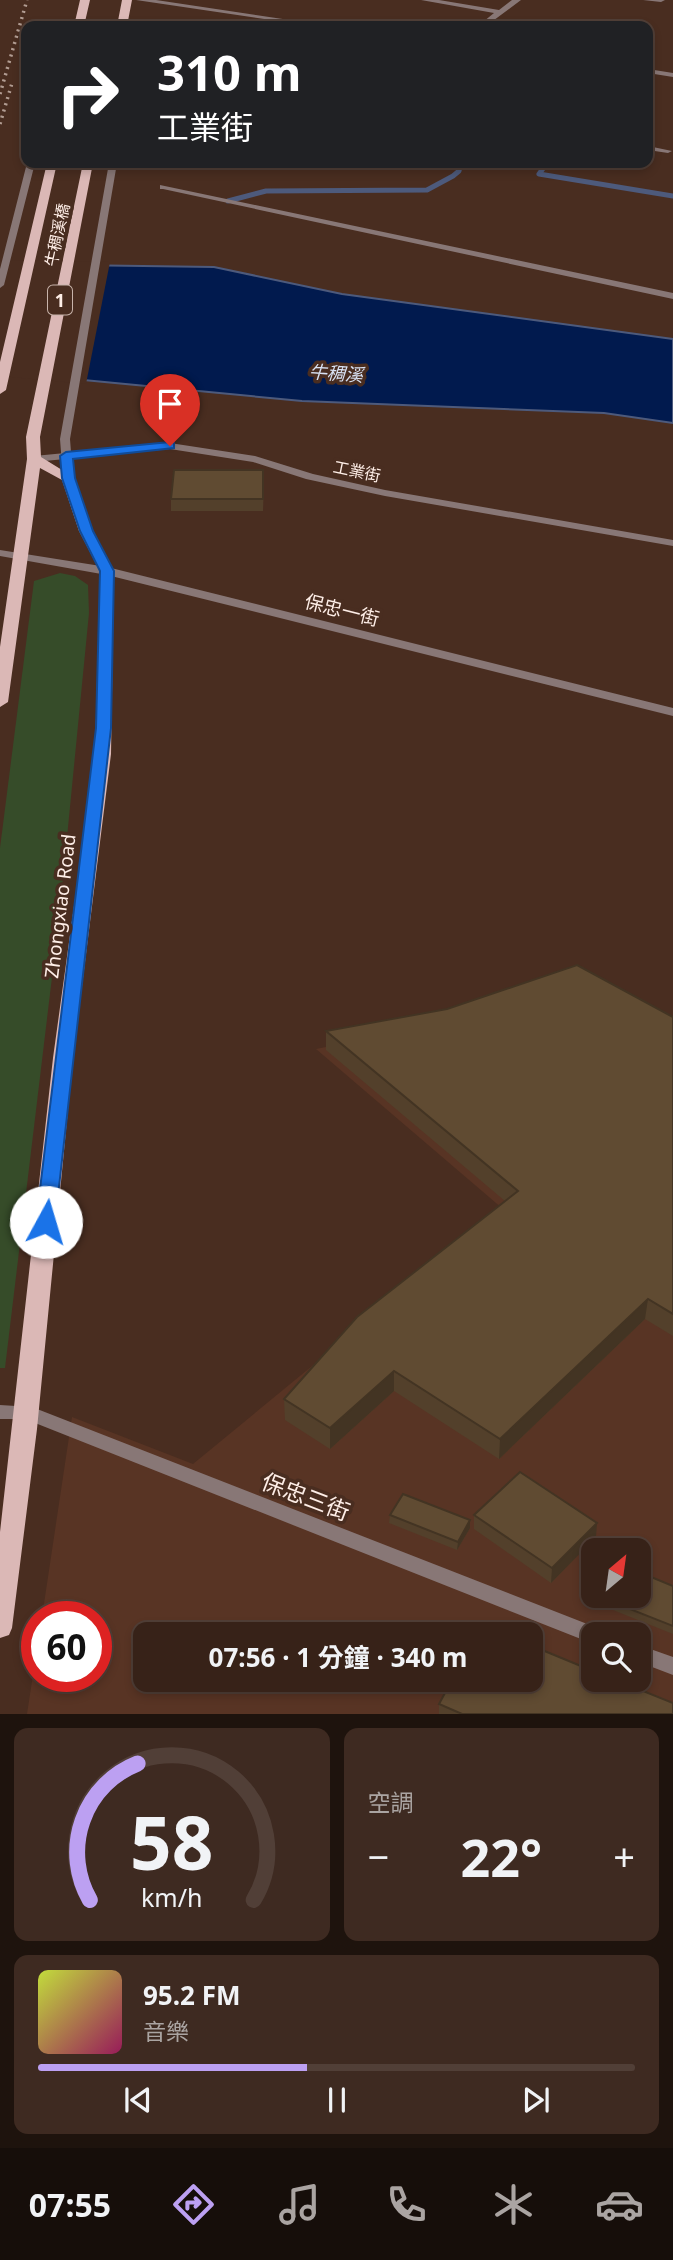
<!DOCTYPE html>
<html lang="zh-TW">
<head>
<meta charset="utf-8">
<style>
  :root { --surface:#372218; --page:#3e2a21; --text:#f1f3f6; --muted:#aaa4a2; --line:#513f37; --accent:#bca0f2 }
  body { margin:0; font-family:"Noto Sans","Noto Sans TC",sans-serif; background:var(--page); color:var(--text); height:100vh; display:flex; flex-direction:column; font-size:26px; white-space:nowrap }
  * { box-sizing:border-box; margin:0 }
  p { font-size:23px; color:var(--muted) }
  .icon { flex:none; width:38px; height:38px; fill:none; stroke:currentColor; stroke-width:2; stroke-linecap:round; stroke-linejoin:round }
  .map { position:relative; height:1714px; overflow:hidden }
  .sheet { display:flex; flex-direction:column; gap:14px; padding:14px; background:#1e130d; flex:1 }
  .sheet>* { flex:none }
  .hud { position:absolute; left:21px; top:21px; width:632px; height:147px; border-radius:14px; box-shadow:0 4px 10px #0003,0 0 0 2px var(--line); background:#202124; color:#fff; overflow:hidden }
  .needle { width:46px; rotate:29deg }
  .fabs { position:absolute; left:581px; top:1538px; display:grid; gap:14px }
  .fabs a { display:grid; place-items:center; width:70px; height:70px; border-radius:14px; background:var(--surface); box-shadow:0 4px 10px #0003,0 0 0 2px var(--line); font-size:35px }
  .speed { position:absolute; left:21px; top:1601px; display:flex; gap:14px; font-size:35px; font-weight:700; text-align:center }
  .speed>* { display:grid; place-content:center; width:91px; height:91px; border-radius:50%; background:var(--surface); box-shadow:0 4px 10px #0003,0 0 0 2px var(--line); line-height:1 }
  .speed .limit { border:10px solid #d22; background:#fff; color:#111 }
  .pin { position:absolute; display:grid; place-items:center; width:60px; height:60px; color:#fff; margin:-72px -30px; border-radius:50% 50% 50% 0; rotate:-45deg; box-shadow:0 0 7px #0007 }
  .pin .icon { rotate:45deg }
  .me { position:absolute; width:77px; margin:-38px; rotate:6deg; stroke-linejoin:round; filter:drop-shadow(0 0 5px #0008) }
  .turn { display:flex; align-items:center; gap:24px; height:147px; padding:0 21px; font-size:32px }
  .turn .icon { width:91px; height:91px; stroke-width:2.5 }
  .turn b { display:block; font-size:49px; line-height:60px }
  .big { font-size:52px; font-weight:700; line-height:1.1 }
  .sheet .tile { flex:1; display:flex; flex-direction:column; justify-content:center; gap:10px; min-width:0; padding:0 24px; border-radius:14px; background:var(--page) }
  .sheet .dial { align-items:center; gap:0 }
  .dial svg { height:182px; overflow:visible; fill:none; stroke:var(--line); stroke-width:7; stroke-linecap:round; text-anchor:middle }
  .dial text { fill:var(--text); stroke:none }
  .song { display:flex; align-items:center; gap:21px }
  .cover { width:84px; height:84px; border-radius:10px; background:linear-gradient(135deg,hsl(70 70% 55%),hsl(330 70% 35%)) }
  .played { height:7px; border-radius:4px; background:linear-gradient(90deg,var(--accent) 45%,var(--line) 45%) }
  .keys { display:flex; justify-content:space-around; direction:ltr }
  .heat { display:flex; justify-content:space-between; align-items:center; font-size:38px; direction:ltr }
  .sheet .tiles { flex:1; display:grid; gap:14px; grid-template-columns:1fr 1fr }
  .tile:last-child { grid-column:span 2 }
  .trip { position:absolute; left:133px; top:1622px; width:410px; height:70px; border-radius:14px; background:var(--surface); box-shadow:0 4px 10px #0003,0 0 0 2px var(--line); font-weight:700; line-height:70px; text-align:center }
  .tab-bar { display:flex; height:112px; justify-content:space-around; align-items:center; background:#160e0a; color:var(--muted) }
  .tab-bar .icon { width:49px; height:49px }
  .tab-bar .current { color:var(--accent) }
  .tab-bar b { font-size:32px; color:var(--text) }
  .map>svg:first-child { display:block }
</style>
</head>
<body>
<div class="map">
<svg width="673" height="1714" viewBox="0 0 673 1714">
  <rect width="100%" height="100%" fill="#492d20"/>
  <path fill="#583424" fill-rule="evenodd" d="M444,1023L673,1027V1714H27L37,1649V1676H96V1617H42L72,1417L193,1464L503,1209L316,1049ZM593,1550H639V1596H593ZM145,1634H530V1680H145ZM593,1634H639V1680H593Z"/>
  <path fill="#364c29" d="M60,573L75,576L88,585L89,613L59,919L5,1368H0V848L34,581Z"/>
  <path fill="#011a4e" stroke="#4d5a7c" stroke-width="2" d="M0,264L214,267L342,294L673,339V423L604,413L302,401L0,372Z"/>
  <path fill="#492d20" d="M0,260L110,262L86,384L0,376Z"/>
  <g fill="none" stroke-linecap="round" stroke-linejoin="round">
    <path stroke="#4d5a7c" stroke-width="5" d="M547,163L539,174L673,196
      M228,201L266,191L427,190L453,176L459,171L461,163"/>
    <path fill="#887776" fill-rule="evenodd" d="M648,146L672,151L668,153L648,150Z
      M27,163H35L4,285L0,288V269Z
      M109,163H117L70,439L73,478L68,481L63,478L60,439Z
      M160,185L673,293V299L163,189H160Z"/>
    <path fill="#887776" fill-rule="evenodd" d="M136,0H156L330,26H312Z
      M421,0H439L499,10L512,0H521L486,26H478L494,13Z
      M643,0H665L661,2Z
      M648,69L673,73V77L648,73Z
      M170,443L255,456L313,474L385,490L673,540V546L385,496L306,479L253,462L170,449L34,462L29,459L34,456Z
      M0,550L107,567L673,708V716L107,575L0,556Z
      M0,1405L32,1407L600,1629L603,1634H593V1643L586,1641L25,1419H0Z
      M639,1645L673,1657V1675L639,1662Z"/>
    <path fill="#dbb8b6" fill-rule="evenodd" d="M80,0H90L84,26H74Z
      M122,0H132L127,26H117Z
      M47,163H57L6,390L0,394V362Z
      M83,163H93L40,437L41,457L75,478L93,531L114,571L111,754L73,1058L37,1429L12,1628L9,1635L0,1638V1532L53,1058L95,754L100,571L79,531L62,480L40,468L8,702L0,707V647L27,459L26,437Z"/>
    <path stroke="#b29d93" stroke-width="3.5" stroke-dasharray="2 4.5" stroke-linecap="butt" d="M0,94L27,0
      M0,124L12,83"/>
  </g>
  <path fill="#53402b" d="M264,482L263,511H171V499Z
    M673,1017V1336L645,1319L499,1459L394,1391L330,1449L285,1420L284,1399L505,1201L326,1050V1031Z
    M390,1515L470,1528L457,1550L389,1523Z
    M474,1515L596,1537L551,1583L474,1529Z
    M593,1583V1596H639L673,1586V1634L588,1600V1593Z
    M439,1704L673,1714H439Z"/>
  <path fill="#433423" d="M648,1299L645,1319L499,1459L500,1439Z
    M394,1371V1391L330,1449V1428Z
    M470,1520V1528L457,1550L458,1542Z
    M597,1523L596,1537L551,1583L552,1568Z"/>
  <path fill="#604b32" stroke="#433423" stroke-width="2" d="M174,470H263V499H171Z
    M577,965L673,1017V1314L648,1299L500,1439L394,1371L330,1428L284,1399L357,1317L518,1191L326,1031L447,1009Z
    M520,1472L597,1523L552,1568L474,1515Z
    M403,1494L470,1520L458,1542L390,1515Z
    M639,1572L673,1586V1626L597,1596H639Z
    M593,1583V1594L588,1593Z
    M482,1625L505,1634H476Z
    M530,1645L593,1671V1680H616L673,1703V1714H462L439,1704L452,1680H530Z"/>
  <path fill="#1a73e8" stroke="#114b97" stroke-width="2" d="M170,442L174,443V448L73,459L75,478L93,531L114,571L111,728L55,1222L46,1228L36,1222L96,728L100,571L80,531L62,478L60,456L66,452Z"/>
  <g text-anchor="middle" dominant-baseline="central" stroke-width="7" stroke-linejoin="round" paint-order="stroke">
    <g font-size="16" fill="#feeee7" stroke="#492d20">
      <text transform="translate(57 235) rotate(-78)">牛稠溪橋</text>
      <text transform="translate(357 471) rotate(12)">工業街</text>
    </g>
    <rect fill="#492d20" stroke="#c8b4ab" stroke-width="2" x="48" y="285.5" width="24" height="29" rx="5"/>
    <g font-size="18" font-weight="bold" fill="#feeee7">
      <text x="60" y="300">1</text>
    </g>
    <g font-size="18" font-style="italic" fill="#d8e2f4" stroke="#492d20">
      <text transform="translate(336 373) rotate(4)">牛稠溪</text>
    </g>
    <g font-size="19" fill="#feeee7" stroke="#492d20">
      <text transform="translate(342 610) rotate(14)">保忠一街</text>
      <text transform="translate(60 906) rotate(-83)">Zhongxiao Road</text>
    </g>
    <g font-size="23" fill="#feeee7" stroke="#492d20">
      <text transform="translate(306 1496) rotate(21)">保忠三街</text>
    </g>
  </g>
</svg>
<div class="fabs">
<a><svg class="needle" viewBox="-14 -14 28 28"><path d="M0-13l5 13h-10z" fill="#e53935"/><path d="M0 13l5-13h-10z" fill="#aaa4a2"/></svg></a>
<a><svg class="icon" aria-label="search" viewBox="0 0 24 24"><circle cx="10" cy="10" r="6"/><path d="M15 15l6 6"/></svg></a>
</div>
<div class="speed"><div class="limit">60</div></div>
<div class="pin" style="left:170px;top:446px;background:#d93025"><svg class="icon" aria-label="arrive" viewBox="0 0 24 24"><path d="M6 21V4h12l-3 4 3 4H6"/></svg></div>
<svg class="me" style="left:46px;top:1222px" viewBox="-20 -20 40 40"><circle r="19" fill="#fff"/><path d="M0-13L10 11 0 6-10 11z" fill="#1a73e8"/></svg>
<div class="trip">07:56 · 1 分鐘 · 340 m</div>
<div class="hud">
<div class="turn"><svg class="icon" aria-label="right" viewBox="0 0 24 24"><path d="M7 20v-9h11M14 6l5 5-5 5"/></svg><div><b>310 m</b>工業街</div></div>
</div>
</div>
<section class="sheet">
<div class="tiles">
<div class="tile dial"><svg viewBox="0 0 100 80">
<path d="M14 69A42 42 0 1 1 86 69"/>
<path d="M14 69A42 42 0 0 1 35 9" stroke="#bca0f2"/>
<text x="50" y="56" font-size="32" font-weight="700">58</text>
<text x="50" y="72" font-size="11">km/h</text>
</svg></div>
<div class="tile"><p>空調</p>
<div class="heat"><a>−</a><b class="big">22°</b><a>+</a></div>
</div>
<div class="tile">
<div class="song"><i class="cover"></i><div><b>95.2 FM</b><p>音樂</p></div></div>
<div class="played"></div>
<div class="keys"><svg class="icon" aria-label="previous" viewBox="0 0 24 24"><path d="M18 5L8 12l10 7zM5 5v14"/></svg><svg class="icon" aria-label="pause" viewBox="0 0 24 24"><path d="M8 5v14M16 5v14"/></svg><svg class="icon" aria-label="next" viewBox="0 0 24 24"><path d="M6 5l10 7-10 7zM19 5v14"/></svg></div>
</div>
</div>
</section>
<nav class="tab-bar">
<b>07:55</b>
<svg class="icon current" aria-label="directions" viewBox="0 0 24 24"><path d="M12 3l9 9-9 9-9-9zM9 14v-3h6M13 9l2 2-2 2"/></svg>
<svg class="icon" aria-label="music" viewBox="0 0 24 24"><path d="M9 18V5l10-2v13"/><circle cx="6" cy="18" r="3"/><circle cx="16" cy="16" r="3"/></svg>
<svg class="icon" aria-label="phone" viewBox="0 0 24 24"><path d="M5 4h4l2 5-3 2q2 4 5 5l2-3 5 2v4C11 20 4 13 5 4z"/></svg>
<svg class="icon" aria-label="climate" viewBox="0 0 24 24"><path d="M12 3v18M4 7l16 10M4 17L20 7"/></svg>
<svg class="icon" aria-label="car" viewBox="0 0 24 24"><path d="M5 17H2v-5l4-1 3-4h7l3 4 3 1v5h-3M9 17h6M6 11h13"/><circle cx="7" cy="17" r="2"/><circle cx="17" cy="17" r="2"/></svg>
</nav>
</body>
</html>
